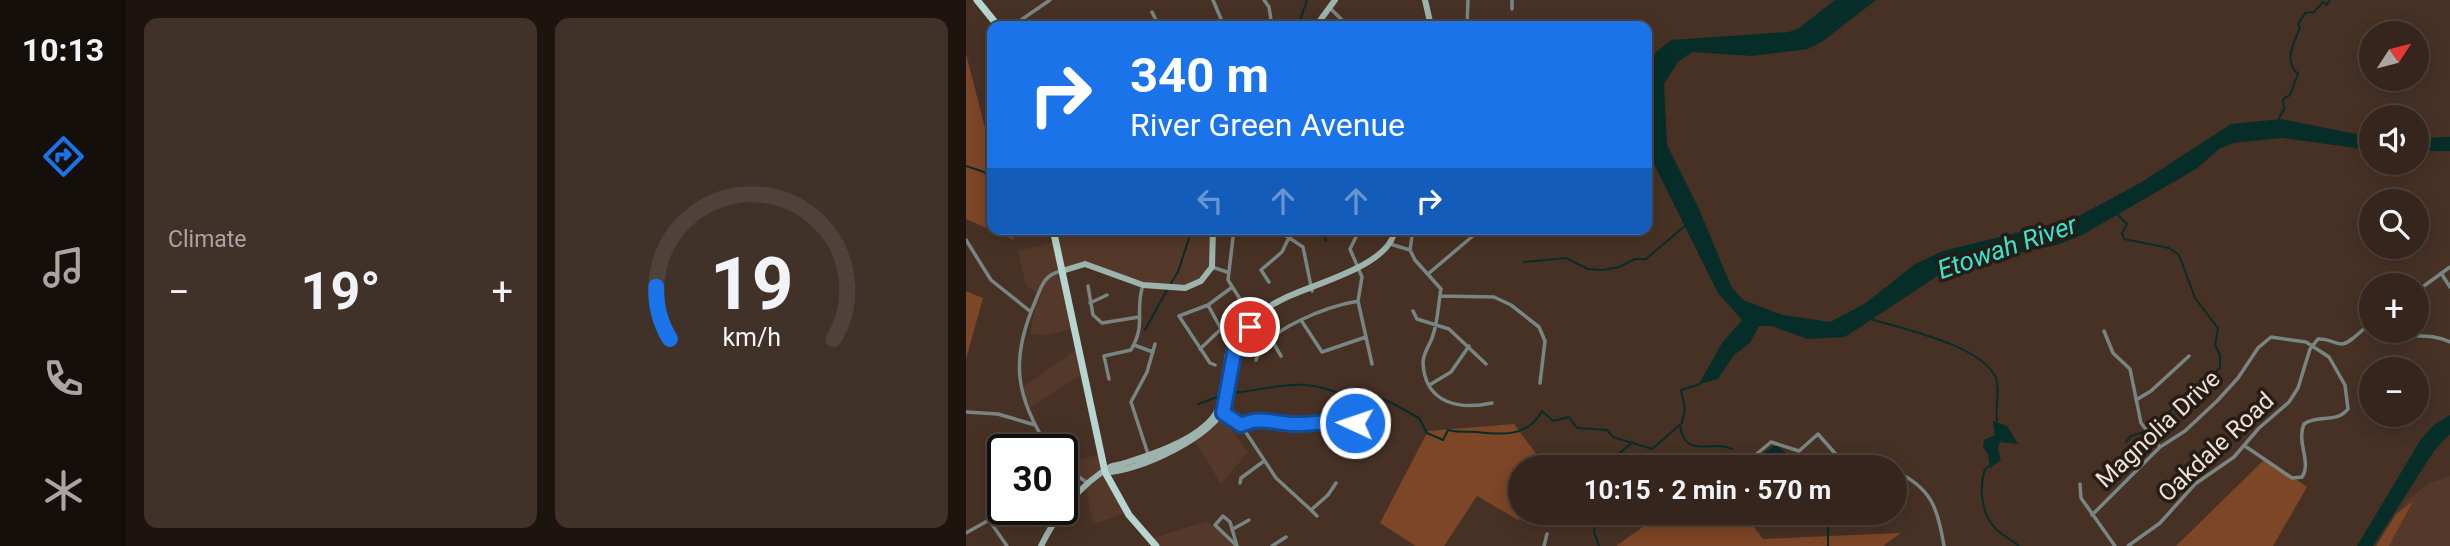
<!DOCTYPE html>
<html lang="en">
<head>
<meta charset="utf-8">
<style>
  :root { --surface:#35251c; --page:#403129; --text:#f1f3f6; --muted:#aaa5a3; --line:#4f423b; --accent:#1a73e8 }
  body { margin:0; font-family:Roboto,sans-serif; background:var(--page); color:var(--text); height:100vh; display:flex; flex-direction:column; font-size:26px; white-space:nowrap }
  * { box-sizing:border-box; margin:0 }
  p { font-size:23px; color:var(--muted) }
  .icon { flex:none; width:38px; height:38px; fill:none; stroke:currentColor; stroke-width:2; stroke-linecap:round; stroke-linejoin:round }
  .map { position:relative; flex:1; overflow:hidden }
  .details { display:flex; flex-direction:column; gap:18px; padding:18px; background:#1d140f; width:840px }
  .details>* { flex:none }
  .guide { position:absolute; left:21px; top:21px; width:665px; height:214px; border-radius:14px; box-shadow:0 4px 18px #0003,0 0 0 2px var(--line); background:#1a73e8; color:#fff; overflow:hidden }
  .needle { width:46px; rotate:54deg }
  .buttons { position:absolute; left:1393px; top:21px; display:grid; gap:14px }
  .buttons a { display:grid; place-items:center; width:70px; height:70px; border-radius:50%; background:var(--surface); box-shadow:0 4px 18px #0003,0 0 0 2px var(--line); font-size:35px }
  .speed { position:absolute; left:21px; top:434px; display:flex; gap:14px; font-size:35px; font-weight:700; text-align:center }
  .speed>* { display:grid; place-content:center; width:91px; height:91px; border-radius:50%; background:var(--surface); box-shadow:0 4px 18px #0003,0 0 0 2px var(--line); line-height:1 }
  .speed .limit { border:4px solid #111; border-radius:10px; background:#fff; color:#111 }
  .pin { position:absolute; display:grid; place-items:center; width:60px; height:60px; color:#fff; margin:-30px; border:4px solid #fff; border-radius:50%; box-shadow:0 2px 7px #0007 }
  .me { position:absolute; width:77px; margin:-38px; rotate:273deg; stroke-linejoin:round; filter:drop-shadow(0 0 5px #0008) }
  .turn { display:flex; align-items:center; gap:24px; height:147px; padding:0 28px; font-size:32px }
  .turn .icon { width:91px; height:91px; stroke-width:2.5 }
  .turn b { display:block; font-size:49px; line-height:60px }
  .lanes { display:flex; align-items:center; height:66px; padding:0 28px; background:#0003; justify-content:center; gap:35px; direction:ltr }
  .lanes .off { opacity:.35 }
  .big { font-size:52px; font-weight:700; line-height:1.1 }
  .details .tile { flex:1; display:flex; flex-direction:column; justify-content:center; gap:10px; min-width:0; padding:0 24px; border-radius:14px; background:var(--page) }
  .details .dial { align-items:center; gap:0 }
  .dial svg { height:182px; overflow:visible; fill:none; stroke:var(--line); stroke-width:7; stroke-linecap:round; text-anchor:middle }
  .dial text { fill:var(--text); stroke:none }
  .heat { display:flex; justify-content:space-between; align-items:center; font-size:38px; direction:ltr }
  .details .tiles { flex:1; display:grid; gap:18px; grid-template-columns:repeat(2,1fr) }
  .trip { position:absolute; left:542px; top:455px; width:399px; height:70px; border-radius:35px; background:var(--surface); box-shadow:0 4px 18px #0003,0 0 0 2px var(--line); font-weight:700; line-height:70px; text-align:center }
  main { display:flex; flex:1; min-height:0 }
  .dock { display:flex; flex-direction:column; width:126px; justify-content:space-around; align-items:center; background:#150f0b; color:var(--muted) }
  .dock .icon { width:49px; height:49px }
  .dock .on { color:var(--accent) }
  .dock b { font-size:32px; color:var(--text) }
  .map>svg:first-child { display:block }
</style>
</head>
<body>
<main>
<nav class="dock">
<b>10:13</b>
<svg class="icon on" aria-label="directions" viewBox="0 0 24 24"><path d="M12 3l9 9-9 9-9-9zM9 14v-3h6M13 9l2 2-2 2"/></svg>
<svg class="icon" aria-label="music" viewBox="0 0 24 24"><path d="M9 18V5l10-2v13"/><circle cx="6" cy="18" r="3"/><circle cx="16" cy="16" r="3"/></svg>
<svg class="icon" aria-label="phone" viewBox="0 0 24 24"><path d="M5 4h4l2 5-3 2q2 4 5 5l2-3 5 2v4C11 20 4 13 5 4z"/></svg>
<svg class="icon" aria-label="climate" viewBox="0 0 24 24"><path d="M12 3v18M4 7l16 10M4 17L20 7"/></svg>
</nav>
<section class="details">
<div class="tiles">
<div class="tile"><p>Climate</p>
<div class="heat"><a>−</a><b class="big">19°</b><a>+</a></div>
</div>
<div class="tile dial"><svg viewBox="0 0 100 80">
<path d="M14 69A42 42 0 1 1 86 69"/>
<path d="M14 69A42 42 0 0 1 8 46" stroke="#1a73e8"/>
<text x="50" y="56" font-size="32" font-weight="700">19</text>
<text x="50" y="72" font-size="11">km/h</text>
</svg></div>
</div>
</section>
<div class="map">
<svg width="1484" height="546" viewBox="0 0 1484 546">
  <rect width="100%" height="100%" fill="#473125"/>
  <path fill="#543829" d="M90,229H248L246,255L241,274L218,289L174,285L126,264L98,269L108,328L83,335L64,334L72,293L60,286L52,251L91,241Z
    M111,349L115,375L63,408L54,389Z
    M255,415L282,452L255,484L227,438Z
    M136,454L145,488L164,512L127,524L119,484L104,471L115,459Z
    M1484,476V546H1416L1429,516L1442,499L1464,483Z
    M241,521L270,546H192L185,539Z"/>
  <path fill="#7d4626" d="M0,54L26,155V229H46L48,240L0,219Z
    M0,291L17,298L0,359Z
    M548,424L580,467H555V513H562L552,520L511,496L478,546H450L414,523L462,431Z
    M1300,458L1341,487L1307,546H1210Z
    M1447,501L1423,546H1410L1430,514Z
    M696,513H777L797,539L935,533L917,546H650Z"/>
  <path fill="#072d28" d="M869,0H910L857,41L842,49L786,56L726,52L712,62L698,84L701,145L733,209L765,286L777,300L817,315L864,322L900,303L949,264L977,251L1107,219L1174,183L1265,124L1315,119L1405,137V150L1316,138L1267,143L1253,149L1230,169L1118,234L1091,245L1008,262L973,275L879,337L842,339L805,326H793L784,343L768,355L752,379L733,384L756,343L776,320L752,293L681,150V72L690,52L705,40L823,32L833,28Z
    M1484,137V151H1451V138Z
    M1484,415V434L1468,451L1407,546H1391L1455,439L1469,424Z
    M1027,421L1041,426L1052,444L1034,442L1032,449L1035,460L1024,468L1022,454L1017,447L1018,440L1029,435Z
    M807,446H811L838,467H778Z"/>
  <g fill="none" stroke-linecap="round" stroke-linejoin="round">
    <path stroke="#072d28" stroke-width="2" d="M332,26L341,0
      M1312,120L1318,109L1317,99L1324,95L1332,74C1317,60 1328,44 1334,27L1332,24L1339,13L1348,12L1357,2L1361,5L1364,0
      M0,166L18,172L26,180
      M1150,213L1161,224L1156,233L1158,239L1203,248L1213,255L1229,298L1252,328L1249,345L1254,355V368L1183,429
      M358,229L360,241
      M558,262L600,258L622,269L637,270L653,267L669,259H680L720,225
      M205,283L212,272L226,229
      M905,319C936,329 1016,345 1030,378C1034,390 1029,408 1031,421
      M179,330L202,288
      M266,393C313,388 337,375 381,397L390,390L424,402L453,418L461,433L477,440L482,430C492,433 500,431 511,432C536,435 562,437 576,411L587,421L603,417L611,428L641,430L647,437L686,449L716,423L719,408L715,390L734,384
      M232,404L254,396
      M714,426C719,460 747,439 766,449
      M1160,442L1165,436L1178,432
      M1023,466L1019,469C1013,487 1015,515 1030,529C1037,536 1046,540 1053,546
      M647,467L651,455L667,442
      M630,513L628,532L633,546
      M862,546V513"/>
    <path stroke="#788683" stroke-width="3.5" d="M247,0L258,26
      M298,0L303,7L306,26
      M364,8L382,26
      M546,9V0
      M186,12L193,26
      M46,26L84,0
      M199,26L206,24
      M501,26L502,0
      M268,229L262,280L286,318
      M310,229L337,247L346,291
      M394,229L384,249L396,277L392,301L406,364
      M543,229H564
      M0,240L25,280L65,312
      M424,244L444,250L449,260L475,289C472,305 472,323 466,338C463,347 457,353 457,363C459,404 494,410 526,403
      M444,250L447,229
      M246,267L261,272
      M1475,273L1484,287
      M462,274L515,229
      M303,282L295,270L316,252L327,229
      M122,286L127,315L136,323L173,317
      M1451,291L1484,267
      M474,296L528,297L545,305L573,327L579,341L574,383
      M124,303L141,295
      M447,311L451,319L483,329L520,364
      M335,320L356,352L400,337
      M255,329L273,333
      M1138,331L1147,353L1164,369L1175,423L1194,447
      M1426,331C1438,340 1462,331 1484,342
      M305,339L315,356
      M168,345L187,352
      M234,349L255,329L242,305
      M290,360C298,329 363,306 392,301
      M249,365L244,363L213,316L242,305L265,288
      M143,379L138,356L165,350C181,322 168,313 177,285
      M465,384L485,372L503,346
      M1170,400L1185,391L1223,356
      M0,412L32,414L69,425
      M257,413L275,425L290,419L325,424L365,420L413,424
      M275,425L310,478L345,510L362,495L370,483
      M84,450C49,397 44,360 69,302C75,287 78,274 96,271
      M182,454L165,402L181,372L189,344
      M96,465L120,482
      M775,467L805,442L833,451L852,434L881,467
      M929,471C966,488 972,509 978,546
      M274,483L275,478L298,461
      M1114,484L1115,498L1149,546
      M345,510L351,516
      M1126,515L1194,447L1219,431L1251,401L1272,378L1292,348L1305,337L1340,342L1363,357L1379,385L1382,409C1370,424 1352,414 1338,424C1330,442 1346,462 1336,477L1326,478L1279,446
      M257,516L264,522L271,546L249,525Z
      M267,529L283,520
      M0,533L23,520L41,546
      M306,546L320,537
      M578,546L581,534
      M1162,546L1194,523L1229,484L1268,457L1293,428L1323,402L1332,388L1344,349L1352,339C1362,338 1366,343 1375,344C1385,344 1397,328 1405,323"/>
    <path stroke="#9cb3ae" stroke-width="6" d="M459,0L465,26
      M350,26L369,0
      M96,271L119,264L177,285L219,288L235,281L246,267L247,229
      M263,393L269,348L284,326
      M139,472C170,473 251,435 260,404
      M75,546C90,515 115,484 144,467C148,465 155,465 159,463C185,455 221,443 241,424C270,397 251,365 269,336C278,322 301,307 315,300C344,284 425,267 429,229"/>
    <path stroke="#b7d5d0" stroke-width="7" d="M11,0L32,26
      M87,229L139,472L163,515L190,546"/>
  </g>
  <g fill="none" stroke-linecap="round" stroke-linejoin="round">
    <defs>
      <path id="route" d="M284,327L269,348L257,413L275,425C293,416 307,423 326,424C347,425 367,419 389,423"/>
    </defs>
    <use href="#route" stroke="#114b97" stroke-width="18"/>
    <use href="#route" stroke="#1a73e8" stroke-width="12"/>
  </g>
  <g text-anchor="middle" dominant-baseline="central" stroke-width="7" stroke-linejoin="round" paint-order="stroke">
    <g font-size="24" fill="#efe0d9" stroke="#261c16">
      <text transform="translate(1192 429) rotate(-43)">Magnolia Drive</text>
      <text transform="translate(1250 447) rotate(-43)">Oakdale Road</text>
    </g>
    <g font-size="26" font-style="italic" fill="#38e4d0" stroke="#261c16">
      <text transform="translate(1041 247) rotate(-19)">Etowah River</text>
    </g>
  </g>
</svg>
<div class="buttons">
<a><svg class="needle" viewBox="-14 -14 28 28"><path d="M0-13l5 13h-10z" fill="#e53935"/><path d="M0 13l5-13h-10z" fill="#aaa5a3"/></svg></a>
<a><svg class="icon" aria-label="sound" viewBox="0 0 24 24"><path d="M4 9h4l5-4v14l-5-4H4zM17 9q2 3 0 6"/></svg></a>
<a><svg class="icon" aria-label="search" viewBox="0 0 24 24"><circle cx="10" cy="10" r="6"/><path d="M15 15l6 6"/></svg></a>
<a>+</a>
<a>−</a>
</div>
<div class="speed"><div class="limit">30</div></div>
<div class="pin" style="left:284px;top:327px;background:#d93025"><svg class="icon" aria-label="arrive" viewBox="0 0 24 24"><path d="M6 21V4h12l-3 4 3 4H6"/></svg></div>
<svg class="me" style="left:389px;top:423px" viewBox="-20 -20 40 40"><circle r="17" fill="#1a73e8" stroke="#fff" stroke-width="3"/><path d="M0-11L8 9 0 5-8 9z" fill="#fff"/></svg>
<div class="trip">10:15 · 2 min · 570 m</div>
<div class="guide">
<div class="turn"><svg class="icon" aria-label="right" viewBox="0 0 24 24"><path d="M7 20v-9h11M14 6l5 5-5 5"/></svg><div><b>340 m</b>River Green Avenue</div></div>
<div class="lanes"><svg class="icon off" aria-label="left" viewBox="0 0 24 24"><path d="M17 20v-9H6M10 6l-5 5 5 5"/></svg><svg class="icon off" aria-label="ahead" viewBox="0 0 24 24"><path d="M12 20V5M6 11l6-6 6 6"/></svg><svg class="icon off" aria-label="ahead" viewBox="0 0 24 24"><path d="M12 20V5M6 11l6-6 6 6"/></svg><svg class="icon" aria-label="right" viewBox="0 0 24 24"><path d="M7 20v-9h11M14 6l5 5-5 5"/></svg></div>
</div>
</div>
</main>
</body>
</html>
